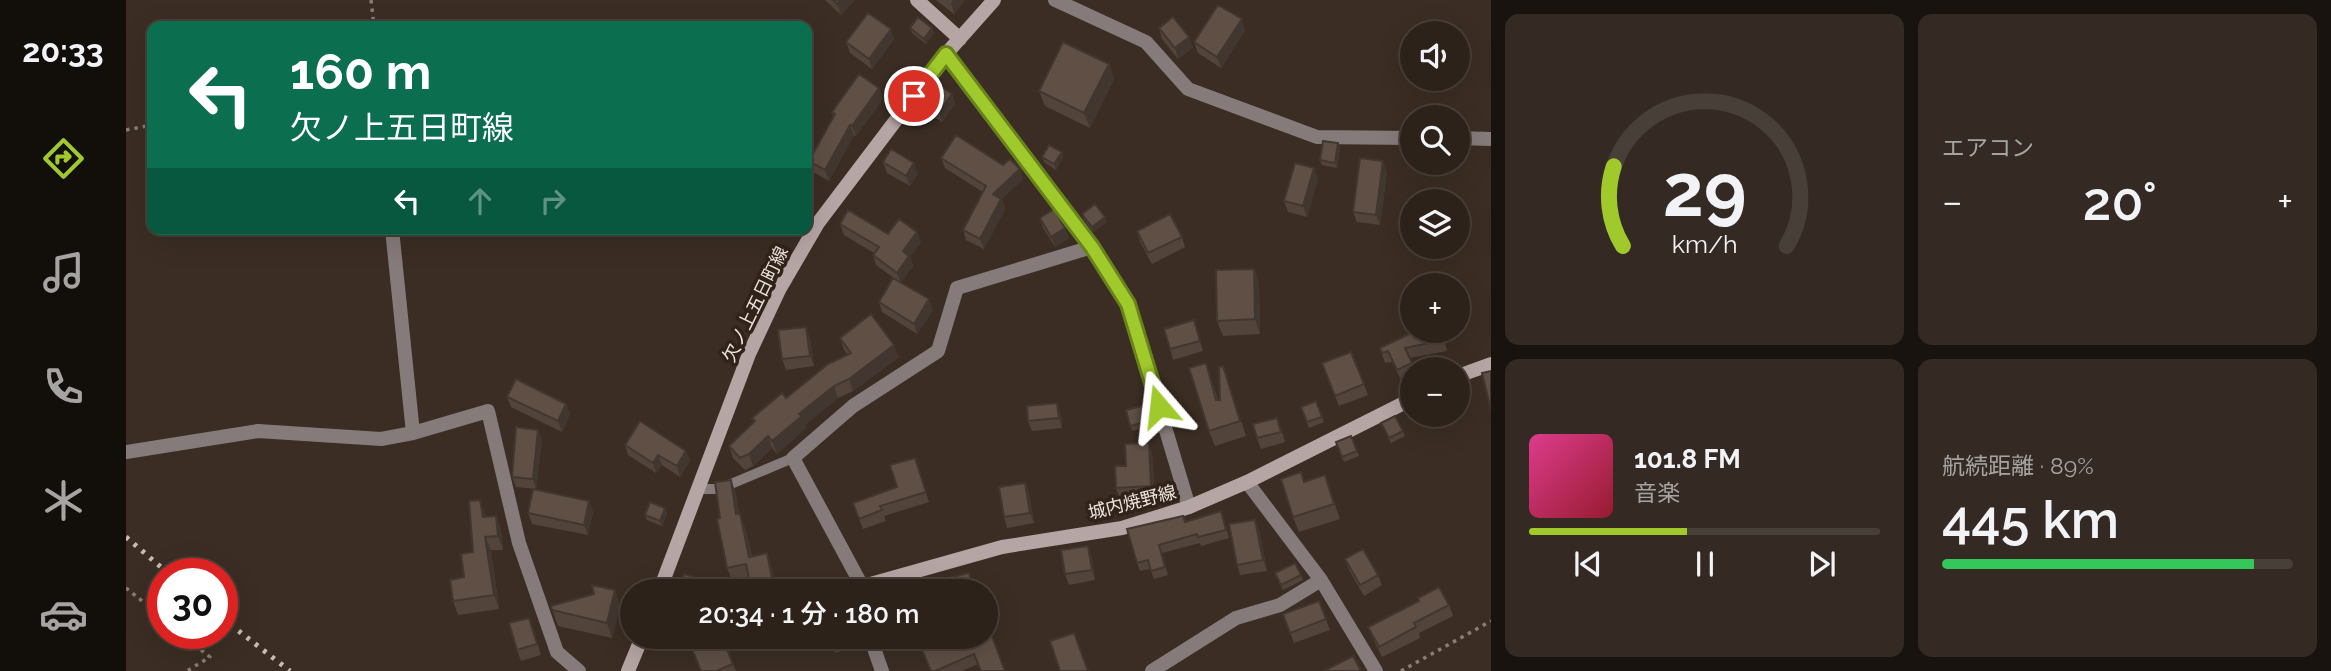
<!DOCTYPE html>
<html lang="ja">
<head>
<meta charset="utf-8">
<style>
  :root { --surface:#2c221a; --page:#342a23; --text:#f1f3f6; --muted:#a6a4a2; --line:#483f39; --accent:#a0c92b }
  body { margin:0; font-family:Raleway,"Noto Sans JP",sans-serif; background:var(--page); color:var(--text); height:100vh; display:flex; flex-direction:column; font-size:26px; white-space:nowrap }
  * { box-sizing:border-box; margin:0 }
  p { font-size:23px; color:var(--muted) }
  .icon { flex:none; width:38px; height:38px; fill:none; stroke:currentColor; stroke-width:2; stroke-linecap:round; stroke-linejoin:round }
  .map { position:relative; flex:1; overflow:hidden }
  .side { display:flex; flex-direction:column; gap:14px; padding:14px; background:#18130e; width:840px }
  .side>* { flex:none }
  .top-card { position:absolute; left:21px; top:21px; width:665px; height:214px; border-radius:14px; box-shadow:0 7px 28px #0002,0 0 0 2px var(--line); background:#0b6e4f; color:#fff; overflow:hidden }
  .tools { position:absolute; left:1274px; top:21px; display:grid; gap:14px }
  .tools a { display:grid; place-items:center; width:70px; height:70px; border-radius:50%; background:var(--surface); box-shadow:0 7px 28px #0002,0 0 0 2px var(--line); font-size:35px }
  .speed { position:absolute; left:21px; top:558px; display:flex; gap:14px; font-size:35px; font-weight:700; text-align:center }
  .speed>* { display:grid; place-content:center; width:91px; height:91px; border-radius:50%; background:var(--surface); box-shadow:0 7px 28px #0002,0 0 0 2px var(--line); line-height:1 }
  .speed .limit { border:10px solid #d22; background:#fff; color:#111 }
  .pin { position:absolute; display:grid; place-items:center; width:60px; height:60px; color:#fff; margin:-30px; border:4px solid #fff; border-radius:50%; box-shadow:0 2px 7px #0007 }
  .me { position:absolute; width:77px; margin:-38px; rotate:343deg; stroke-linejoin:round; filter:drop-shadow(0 0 5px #0008) }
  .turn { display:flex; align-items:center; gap:24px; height:147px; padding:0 28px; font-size:32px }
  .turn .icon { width:91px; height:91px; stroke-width:2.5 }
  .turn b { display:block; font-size:49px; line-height:60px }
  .lanes { display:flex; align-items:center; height:66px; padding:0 28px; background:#0003; justify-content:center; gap:35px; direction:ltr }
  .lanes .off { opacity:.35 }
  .big { font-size:52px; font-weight:600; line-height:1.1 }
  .side .widget { flex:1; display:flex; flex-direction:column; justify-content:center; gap:10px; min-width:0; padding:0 24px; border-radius:14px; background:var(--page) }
  .side .dial { align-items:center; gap:0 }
  .dial svg { height:182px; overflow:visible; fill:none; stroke:var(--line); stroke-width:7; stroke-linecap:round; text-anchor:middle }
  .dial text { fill:var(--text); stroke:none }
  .song { display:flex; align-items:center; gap:21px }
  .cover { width:84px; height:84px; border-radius:10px; background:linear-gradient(135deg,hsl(330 70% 55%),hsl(350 70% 35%)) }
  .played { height:7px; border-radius:4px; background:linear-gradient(90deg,var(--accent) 45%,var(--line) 45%) }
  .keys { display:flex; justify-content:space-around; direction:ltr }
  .heat { display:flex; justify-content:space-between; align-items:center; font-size:38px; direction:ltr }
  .charge { height:10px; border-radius:5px; background:linear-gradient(90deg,#34c759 89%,var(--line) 0) }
  .side .tiles { flex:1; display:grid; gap:14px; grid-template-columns:repeat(2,1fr) }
  .trip { position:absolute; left:494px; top:579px; width:378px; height:70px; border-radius:35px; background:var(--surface); box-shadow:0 7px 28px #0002,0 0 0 2px var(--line); font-weight:600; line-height:70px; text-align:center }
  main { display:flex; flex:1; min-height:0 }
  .tabs { display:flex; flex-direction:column; width:126px; justify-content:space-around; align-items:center; background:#120e0a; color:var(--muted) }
  .tabs .icon { width:49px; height:49px }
  .tabs .on { color:var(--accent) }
  .tabs b { font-size:32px; color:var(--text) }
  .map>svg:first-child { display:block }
</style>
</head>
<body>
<main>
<nav class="tabs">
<b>20:33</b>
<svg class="icon on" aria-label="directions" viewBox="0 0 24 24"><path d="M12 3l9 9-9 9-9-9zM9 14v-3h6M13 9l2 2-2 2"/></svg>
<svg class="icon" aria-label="music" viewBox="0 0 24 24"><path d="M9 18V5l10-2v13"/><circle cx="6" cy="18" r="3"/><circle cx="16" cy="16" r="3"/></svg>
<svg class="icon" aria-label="phone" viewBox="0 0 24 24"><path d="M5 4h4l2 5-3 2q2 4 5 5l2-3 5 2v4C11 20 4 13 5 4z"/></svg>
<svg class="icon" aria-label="climate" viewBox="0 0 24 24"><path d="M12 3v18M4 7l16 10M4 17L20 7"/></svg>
<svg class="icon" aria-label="car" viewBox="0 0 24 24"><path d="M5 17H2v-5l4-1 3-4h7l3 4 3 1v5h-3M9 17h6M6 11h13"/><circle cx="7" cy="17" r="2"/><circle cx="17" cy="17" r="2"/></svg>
</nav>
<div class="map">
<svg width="1365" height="671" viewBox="0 0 1365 671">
  <rect width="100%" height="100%" fill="#3b2d23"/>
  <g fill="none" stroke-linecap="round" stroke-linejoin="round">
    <path stroke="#897d75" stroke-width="3.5" stroke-dasharray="3.5 5" stroke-linecap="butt" d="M245,0L248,26
      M0,130L26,125
      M0,588L37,618
      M55,634L84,657L61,671
      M1275,671L1365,621"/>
    <path stroke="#857b7a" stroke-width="10" d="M572,489H593L667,458"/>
    <path stroke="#857b7a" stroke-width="14" d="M929,0L1020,42L1062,89L1191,137L1286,138
      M820,54L966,247L1002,304L1063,507
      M1332,138L1365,139
      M266,229L287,433
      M0,452L132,431L255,439L287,433L362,411L393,543L431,652L453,671
      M1121,482L1195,580L1250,671
      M736,586L667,458L727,406L812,351L831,288L966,247
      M744,637L756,671
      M1026,671L1110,618L1154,605L1195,580"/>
    <path stroke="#b5a5a4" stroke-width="14" d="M791,0L834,39
      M1332,376L1365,364
      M533,592L623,354L653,290L692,223L820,54L868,0
      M716,592L876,547L996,528L1063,507L1121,482L1286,399
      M502,671L516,637"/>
    <path stroke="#c6bcb5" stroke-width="5" stroke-dasharray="3.5 7" stroke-linecap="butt" d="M0,537L43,574
      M96,618L164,671"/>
  </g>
  <path fill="#52443b" d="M699,0H729L715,15Z
    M810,0H839L828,14Z
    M784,28H806L808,33L800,44L786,33Z
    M1033,28L1067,47L1052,59L1036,39Z
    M1119,30L1095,68L1072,53L1068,42Z
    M768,39L746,69L724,53L720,42Z
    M983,64L988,79L964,128L919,106L913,91Z
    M753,88L757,99L730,136L728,135L703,181L687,172L683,161L708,117L706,112Z
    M826,94L829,104L816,122L803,113L799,102Z
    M1212,143L1214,148L1211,168L1196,165L1194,160Z
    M936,152L937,157L930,170L918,162L916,157Z
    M815,158L877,165L894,169L897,179L876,199L879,209L858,249L840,240L837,230L857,192L819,168Z
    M757,162L792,173L784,186L761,173Z
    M1261,172L1254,225L1231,222L1227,212Z
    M1192,178L1181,217L1162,212L1158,201Z
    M956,214L981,222L967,232L958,220Z
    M914,218L939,228L943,238L929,247L917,228Z
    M714,224L762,234L795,242L784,257L787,266L775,282L807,310L791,334L756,312L753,302L768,278L750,265L747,255L748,253L718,235Z
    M1011,231L1056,237L1059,247L1026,264L1014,242Z
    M1128,269L1133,284L1134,334L1097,336L1091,321Z
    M1071,331L1077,351L1047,360L1044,349Z
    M1289,331H1317L1321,351L1284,358L1288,369H1286V375L1275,380L1266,362L1259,363L1254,348Z
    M684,338L688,366L660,370L656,359Z
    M714,338L773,357L727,391L712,398L679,425L680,428L651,454L646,448L627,466L619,470L607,458L603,446L628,422L626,418L660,398L722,355L718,350Z
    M1225,352L1242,395L1213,406L1196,363Z
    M1080,363L1092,400H1094L1097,366L1120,436L1089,446L1083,431Z
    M381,397L440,404L444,414L436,432L385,407Z
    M1190,401L1198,422L1183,428L1175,407Z
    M1020,405L1026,426L1006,431L1000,410Z
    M935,414L936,428L906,431L902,421Z
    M1255,423L1277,431L1279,436L1265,443Z
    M1155,428L1159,442L1135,449L1131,438Z
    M412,430L416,440L410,489L390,487L386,477Z
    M1225,436L1233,456L1218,462L1210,442Z
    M499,445L560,451L564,461L554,477L536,465L530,473L502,455Z
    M1026,453L1029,497L994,499L990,488Z
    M789,458L803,502L758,516L760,521L737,529L727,503L771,487Z
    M1199,475L1214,519L1173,532L1167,517L1178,482Z
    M605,480L610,494L613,514L619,528L626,556L646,567L651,592H627L623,579L607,582L601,568L594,518Z
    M899,483L903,493L908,523L881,528L878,517Z
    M539,508L541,514L536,526L521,520L519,515Z
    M467,511L462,535L406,524L402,513Z
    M359,514V517L370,516L375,530L377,550H365L373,609L332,615L327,601L338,577Z
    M1098,520L1103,538L1075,546L1074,543L1036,553L1042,575L1028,579L1024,569L1014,571L1011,563L1059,521Z
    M1133,530L1141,571L1114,575L1111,565Z
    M965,556L969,580L943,585L939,574Z
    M1219,559L1252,575L1256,585L1238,596L1223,570Z
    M1149,573L1175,575L1177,580L1157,590Z
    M489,590L494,606L486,638L432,626L425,606Z
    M1193,601L1204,630L1168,643L1157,614Z
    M1323,605L1327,616L1293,633L1294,638L1256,657L1246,637L1242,627Z
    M407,628L415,655L395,661L391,650Z
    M596,637L610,671H575Z
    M703,637H731L734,645L709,653Z
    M859,637L852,664L836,671H805L796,650L826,649Z"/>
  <path fill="#423730" d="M715,0H729L715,15L711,4Z
    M827,0H839L828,14L825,3Z
    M1116,19L1119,30L1095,68L1091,57Z
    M806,28L808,33L800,44L798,39Z
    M765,29L768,39L746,69L743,59Z
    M1063,37L1067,47L1052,59L1049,48Z
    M983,64L988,79L964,128L958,113Z
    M753,88L757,99L730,136L726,126Z
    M826,94L829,104L816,122L813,112Z
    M724,125L728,135L703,181L699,170Z
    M1212,143L1214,148L1211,168L1209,163Z
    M936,152L937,157L930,170L928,164Z
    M1257,161L1261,172L1254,225L1250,215Z
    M788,163L792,173L784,186L780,176Z
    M1188,168L1192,178L1181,217L1177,206Z
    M894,169L897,179L876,199L879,209L858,249L854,239L867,194Z
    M979,217L981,222L967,232L966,227Z
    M939,228L943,238L929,247L925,237Z
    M791,232L795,242L784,257L787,266L775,283L771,273L777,251Z
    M1128,269L1133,284L1134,334L1129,319Z
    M803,299L807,310L791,334L788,324Z
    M680,327L684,338L688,366L684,356Z
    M768,345L773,357L727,391L723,379Z
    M708,386L712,398L679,425L680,428L651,454L646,441L673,414Z
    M931,403L935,414L936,428L933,418Z
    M440,404L444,414L436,432L432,421Z
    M412,430L416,440L410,489L407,479Z
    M642,436L646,448L627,466L623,454Z
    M1023,443L1026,453L1029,497L1025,486Z
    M560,451L564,461L554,477L551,466Z
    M532,455L536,465L530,473L527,463Z
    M605,480L610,494L616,528L610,514Z
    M899,483L903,493L908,523L904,513Z
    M354,500L359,514L362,531L357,517Z
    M463,501L467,511L462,535L458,525Z
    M539,508L541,514L536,526L534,521Z
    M614,513L619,528L629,571L623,557Z
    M370,516L375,530L377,550L372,536Z
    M1129,520L1133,530L1141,571L1137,560Z
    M359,537L365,550L373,609L368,595Z
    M962,546L965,556L969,580L966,570Z
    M641,553L646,567L651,592L646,578Z
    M585,582L589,592H583Z
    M489,590L494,606L486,638L481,623Z"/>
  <path fill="#5f4f45" stroke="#423730" stroke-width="2" d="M707,0H715L711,4Z
    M1092,5L1116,19L1091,57L1068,42Z
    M742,13L765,29L743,59L720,42Z
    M792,17L806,28L798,39L784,28Z
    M1047,17L1063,37L1049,48L1033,28Z
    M937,42L983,64L958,113L913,91Z
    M733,74L753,88L726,126L724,125L699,170L683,161L709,114L706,112Z
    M812,84L826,94L813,112L799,102Z
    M830,135L877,165L884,159L894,169L867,194L875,199L854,239L837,230L860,186L815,158Z
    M1197,141L1212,143L1209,163L1194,160Z
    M923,145L936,152L928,164L916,157Z
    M765,149L788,163L780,176L757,162Z
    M1234,158L1257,161L1250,215L1227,212Z
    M1169,163L1188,168L1177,206L1158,201Z
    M969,204L979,217L966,227L956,214Z
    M928,209L939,228L925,237L914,218Z
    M722,210L762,234L773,219L791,232L777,251L783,256L771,273L747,255L753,247L714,224Z
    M1044,214L1056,237L1022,253L1011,231Z
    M1128,269L1129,319L1091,321L1090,270Z
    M767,278L803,299L788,324L753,302Z
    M745,314L768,345L723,379L708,386L673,414L676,416L646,441L642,436L623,454L614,458L603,446L629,421L626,418L656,393L660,398L702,364L725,353L714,338Z
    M1068,320L1074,341L1044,349L1038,329Z
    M680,327L684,356L656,359L652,330Z
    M1289,331H1316L1318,340L1279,348L1286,363L1271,370L1262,351L1256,353L1254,348Z
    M1225,352L1238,384L1209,396L1196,363Z
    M1080,363L1090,400H1094L1093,367L1097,366L1114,421L1083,431L1063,368Z
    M1365,371V410L1356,373Z
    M390,379L440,404L432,421L381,397Z
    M1190,401L1196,417L1181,422L1175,407Z
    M931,403L933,418L902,421L901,406Z
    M1020,405L1024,421L1004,426L1000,410Z
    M1269,416L1277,431L1263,438L1255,423Z
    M1151,418L1155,432L1131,438L1127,424Z
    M514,421L560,451L551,466L532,455L527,463L499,445Z
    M390,427L412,430L407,479L386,477Z
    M1225,436L1231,451L1216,457L1210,442Z
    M1023,443L1025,486L990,488L989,466H1000L999,444Z
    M789,458L800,492L754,506L756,510L733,519L727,503L771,487L764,465Z
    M1175,472L1178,482L1199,475L1208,504L1167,517L1155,479Z
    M605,480L610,514L614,513L623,557L641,553L646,578L624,583L620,564L601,568L591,519L594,518L589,482Z
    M899,483L904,513L878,517L873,487Z
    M407,489L463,501L458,525L402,513Z
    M354,500L357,517L370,516L372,536L359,537L368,595L327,601L324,580L338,577L335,554L347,552L343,501Z
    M524,502L539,508L534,521L519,515Z
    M1095,511L1100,530L1072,537L1071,534L1033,545L1039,567L1025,571L1022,560L1011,563L1001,529L1057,516L1059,522Z
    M1129,520L1137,560L1111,565L1103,524Z
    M962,546L966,570L939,574L935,550Z
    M1237,549L1252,575L1234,585L1219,559Z
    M1169,563L1175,575L1155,585L1149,573Z
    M843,573L848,592H825L822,578Z
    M558,574L585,582L583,592H553Z
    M466,585L489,590L481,623L426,610L425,606L468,594Z
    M1313,587L1323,605L1288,623L1290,627L1253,647L1242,627L1293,601L1292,598Z
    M1193,601L1200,619L1164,633L1157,614Z
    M403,618L411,644L391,650L383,623Z
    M948,633L962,671H934L924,641Z
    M865,634L879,671H855L848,654L809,671H805L796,650L821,638L826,649Z
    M580,637H596L607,664L590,671H575L564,644Z
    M703,637H722L705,642Z
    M1227,656L1235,671H1198Z"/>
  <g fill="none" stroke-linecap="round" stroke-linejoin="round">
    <defs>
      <path id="route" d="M788,96L820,54L966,247L1002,304L1033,406"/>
    </defs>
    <use href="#route" stroke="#68831c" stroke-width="18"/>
    <use href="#route" stroke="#a0c92b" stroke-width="12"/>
  </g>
  <g text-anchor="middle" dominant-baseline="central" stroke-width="7" stroke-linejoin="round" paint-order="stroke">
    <g font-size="18" fill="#eee4de" stroke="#312319">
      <text transform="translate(629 304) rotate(-64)">欠ノ上五日町線</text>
      <text transform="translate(1006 502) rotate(-14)">城内焼野線</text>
    </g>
  </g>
</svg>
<div class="tools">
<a><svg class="icon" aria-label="sound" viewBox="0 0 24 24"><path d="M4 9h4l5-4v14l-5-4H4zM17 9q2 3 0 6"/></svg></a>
<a><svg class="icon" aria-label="search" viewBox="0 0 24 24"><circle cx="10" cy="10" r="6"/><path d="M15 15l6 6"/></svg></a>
<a><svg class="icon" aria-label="layers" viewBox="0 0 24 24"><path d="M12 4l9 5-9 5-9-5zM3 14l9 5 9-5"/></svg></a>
<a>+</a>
<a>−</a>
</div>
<div class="speed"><div class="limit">30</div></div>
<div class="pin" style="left:788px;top:96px;background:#d93025"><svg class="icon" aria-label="arrive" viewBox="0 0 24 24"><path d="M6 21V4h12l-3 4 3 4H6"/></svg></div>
<svg class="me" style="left:1033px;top:406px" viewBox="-20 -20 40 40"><path d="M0-17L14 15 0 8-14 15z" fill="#a0c92b" stroke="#fff" stroke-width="4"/></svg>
<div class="trip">20:34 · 1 分 · 180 m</div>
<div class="top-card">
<div class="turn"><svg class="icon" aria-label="left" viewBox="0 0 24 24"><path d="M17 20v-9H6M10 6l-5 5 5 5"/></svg><div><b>160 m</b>欠ノ上五日町線</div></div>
<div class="lanes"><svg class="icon" aria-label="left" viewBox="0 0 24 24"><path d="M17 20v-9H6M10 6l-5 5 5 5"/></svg><svg class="icon off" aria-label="ahead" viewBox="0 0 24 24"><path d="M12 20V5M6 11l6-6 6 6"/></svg><svg class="icon off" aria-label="right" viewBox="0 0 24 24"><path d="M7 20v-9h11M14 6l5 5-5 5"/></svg></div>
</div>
</div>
<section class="side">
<div class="tiles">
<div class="widget dial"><svg viewBox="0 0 100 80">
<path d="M14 69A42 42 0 1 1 86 69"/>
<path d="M14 69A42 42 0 0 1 10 34" stroke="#a0c92b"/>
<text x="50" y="56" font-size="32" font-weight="700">29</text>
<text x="50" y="72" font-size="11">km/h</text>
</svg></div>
<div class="widget"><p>エアコン</p>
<div class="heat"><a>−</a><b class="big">20°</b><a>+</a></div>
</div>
<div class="widget">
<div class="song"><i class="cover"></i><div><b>101.8 FM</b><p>音楽</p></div></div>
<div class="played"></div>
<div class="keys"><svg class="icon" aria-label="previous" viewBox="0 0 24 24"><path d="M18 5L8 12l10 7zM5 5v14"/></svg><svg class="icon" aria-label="pause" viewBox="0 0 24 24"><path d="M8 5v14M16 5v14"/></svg><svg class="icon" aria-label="next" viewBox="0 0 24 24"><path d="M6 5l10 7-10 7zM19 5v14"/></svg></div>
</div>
<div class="widget"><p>航続距離 · 89%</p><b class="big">445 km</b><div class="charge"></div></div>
</div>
</section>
</main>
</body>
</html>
